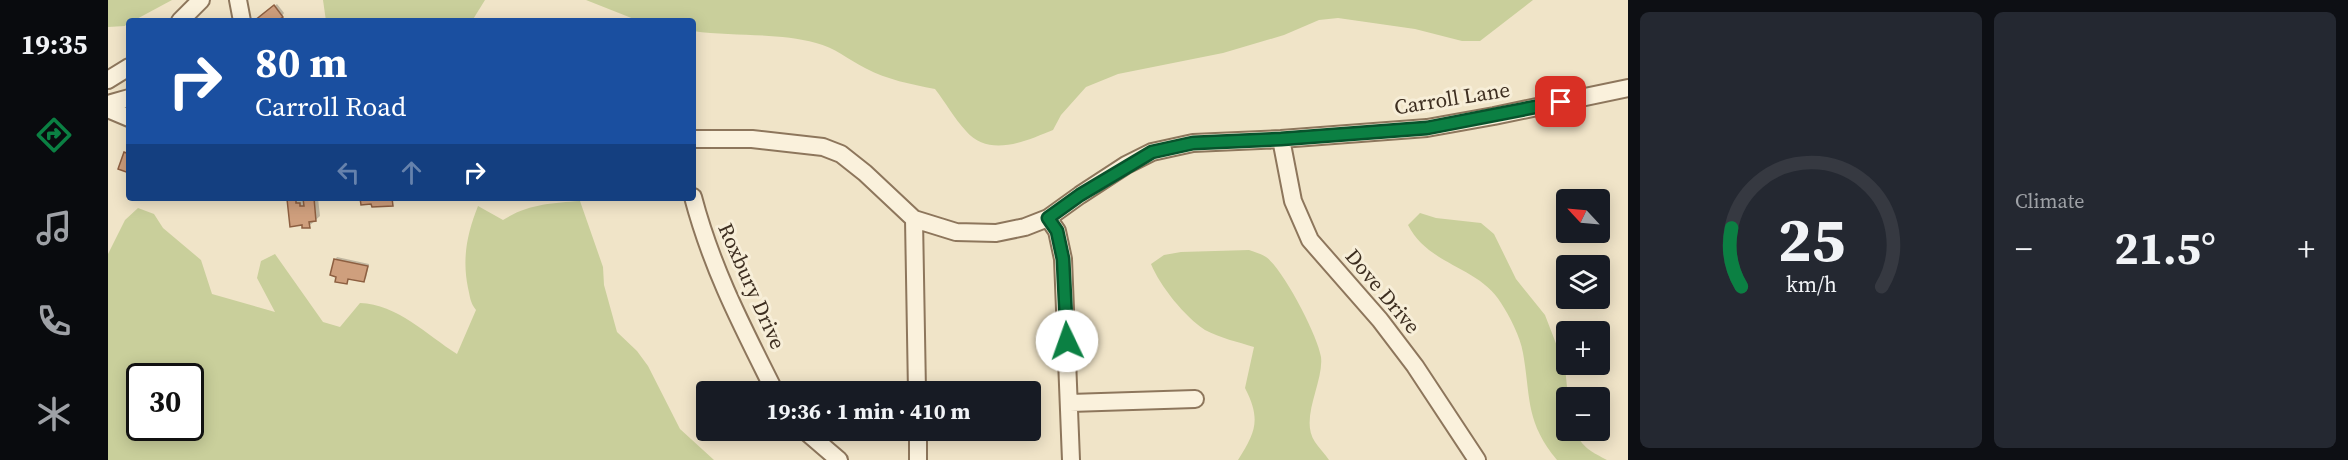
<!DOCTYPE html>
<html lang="en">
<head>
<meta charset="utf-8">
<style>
  :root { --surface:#171b24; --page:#242831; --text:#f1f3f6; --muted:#9ea1a6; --line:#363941; --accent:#0b8043 }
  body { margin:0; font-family:"Source Serif 4",serif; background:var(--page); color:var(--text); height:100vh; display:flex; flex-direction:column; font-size:22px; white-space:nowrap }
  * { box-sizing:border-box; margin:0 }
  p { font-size:20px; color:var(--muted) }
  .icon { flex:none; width:33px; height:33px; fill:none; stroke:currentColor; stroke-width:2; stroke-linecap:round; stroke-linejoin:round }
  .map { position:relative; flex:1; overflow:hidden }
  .panel { display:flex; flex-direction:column; gap:12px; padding:12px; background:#0d0f14; width:720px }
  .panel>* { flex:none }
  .banner { position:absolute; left:18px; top:18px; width:570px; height:183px; border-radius:6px; box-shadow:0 3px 15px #0003; background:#1a4fa0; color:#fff; overflow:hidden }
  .needle { width:39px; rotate:296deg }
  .buttons { position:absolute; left:1448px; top:189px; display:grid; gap:12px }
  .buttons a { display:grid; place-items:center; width:54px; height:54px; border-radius:6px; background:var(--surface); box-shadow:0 3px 15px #0003; font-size:30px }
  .speed { position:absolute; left:18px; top:363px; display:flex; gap:12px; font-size:30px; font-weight:700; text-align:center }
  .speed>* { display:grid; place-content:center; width:78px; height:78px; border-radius:50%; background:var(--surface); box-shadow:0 3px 15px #0003; line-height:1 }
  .speed .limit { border:3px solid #111; border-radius:9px; background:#fff; color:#111 }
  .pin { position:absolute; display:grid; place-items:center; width:51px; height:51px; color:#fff; margin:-26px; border-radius:12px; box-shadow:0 3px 9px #0006 }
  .me { position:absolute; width:66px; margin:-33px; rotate:357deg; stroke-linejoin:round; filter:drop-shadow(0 0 4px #0008) }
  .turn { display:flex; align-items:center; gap:21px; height:126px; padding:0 30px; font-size:27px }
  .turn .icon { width:78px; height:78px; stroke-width:2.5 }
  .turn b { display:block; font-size:42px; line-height:51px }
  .lanes { display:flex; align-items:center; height:57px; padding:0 30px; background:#0003; justify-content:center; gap:30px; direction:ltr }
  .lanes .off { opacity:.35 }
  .big { font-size:45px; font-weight:700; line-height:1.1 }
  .panel .tile { flex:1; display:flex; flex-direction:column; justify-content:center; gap:9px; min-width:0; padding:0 21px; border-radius:9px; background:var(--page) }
  .panel .dial { align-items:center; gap:0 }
  .dial svg { height:156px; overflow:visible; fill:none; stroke:var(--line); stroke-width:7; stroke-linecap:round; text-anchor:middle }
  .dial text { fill:var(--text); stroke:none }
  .heat { display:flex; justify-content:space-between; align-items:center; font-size:33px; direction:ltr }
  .panel .tiles { flex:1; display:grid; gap:12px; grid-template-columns:repeat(2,1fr) }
  .trip { position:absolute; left:588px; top:381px; width:345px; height:60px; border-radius:6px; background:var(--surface); box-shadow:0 3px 15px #0003; font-weight:700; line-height:60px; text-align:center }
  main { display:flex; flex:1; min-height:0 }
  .menu { display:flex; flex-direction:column; width:108px; justify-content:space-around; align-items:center; background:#090b0e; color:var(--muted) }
  .menu .icon { width:42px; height:42px }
  .menu .active { color:var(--accent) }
  .menu b { font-size:27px; color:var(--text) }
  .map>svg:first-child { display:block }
</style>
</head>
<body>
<main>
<nav class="menu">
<b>19:35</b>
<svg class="icon active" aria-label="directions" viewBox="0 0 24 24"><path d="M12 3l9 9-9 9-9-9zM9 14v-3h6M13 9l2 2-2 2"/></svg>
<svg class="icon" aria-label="music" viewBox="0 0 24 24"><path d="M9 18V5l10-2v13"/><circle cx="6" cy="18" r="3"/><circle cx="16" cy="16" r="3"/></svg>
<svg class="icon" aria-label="phone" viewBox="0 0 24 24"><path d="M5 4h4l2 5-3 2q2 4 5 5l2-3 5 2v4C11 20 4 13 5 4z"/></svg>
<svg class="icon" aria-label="climate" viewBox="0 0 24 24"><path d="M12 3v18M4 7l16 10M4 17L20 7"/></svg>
</nav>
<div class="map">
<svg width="1520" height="460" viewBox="0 0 1520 460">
  <rect width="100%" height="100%" fill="#f0e4c8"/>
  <path fill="#c9cf9b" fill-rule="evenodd" d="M0,0H64L25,21H21L17,26L0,27Z
    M215,0H377L364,21H218Z
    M478,0H1425L1372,41H1354L1307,29L1230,18L1211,20L1176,35L1115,53L1010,74L978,87L953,115L945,130C918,141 881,158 858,131C846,118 838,103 827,89C802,84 780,80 757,68C741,60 726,47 708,43C669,32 625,37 585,31V21H531Z
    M472,201L495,267L496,285L509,332L529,351L540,366L572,429L606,460H0V254L17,220L30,208L46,214L55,228L93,260L104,294L167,312L149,278L153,261L167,254L215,322L232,327L252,303C289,304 319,335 349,354L368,310C362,303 362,296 360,288C354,258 359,234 370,206L395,220C420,204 444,203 472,201ZM32,376H82V428H32Z
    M1312,213L1328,218L1373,223L1386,234L1408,279L1437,315L1457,367L1460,397L1458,398V430L1468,431C1472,447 1486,453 1499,460H1449C1417,421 1423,398 1415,353C1412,336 1402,317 1393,303C1372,267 1321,266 1300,225Z
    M1141,250C1146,252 1154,254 1158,257C1175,269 1210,336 1213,357C1216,382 1191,419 1207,442C1211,448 1217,454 1221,460H1130C1148,432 1153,419 1137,388L1146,347C1130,342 1112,338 1097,330C1077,317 1052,286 1043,264L1056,255L1073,252Z"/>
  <path fill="#0003" d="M169,4L176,13L174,16L167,21H148Z
    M182,198H192L196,201V198H210L212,216L201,226L181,199Z
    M229,257L261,264L258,278L256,280L242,277L239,282L227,260Z"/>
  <path fill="#cf9f7d" stroke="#8d5f41" stroke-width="1.5" d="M166,5L175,17L169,21H146Z
    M16,152L21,154V173L10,169Z
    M188,198V203H192V206H196L195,198H206L208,221L201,222L202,228H194V225L182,227L179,199Z
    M252,198H284L285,206L264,207L263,204L253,205Z
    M226,259L260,266L256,282L240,279L239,284L227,282L228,277L222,275Z"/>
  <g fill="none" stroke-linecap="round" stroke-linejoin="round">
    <defs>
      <path id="minor" d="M130,0L134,21
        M72,21L93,0
        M0,80L21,67
        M0,104L21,98
        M0,109L21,118
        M585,139H644L715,147L733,154L757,173L806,219L848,232L888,233L917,227L940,218L972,195L1018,165L1044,152L1085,143L1173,139L1319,128L1386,116L1520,88
        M1173,139L1185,201L1202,240L1272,320L1307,366L1369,460
        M585,197C604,269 634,326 667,392
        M940,218L949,231L955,259L963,460
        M806,219L809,392
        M962,403L1087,399
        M696,430L731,460
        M810,430V460"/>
    </defs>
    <use href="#minor" stroke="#8d765c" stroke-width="20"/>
    <use href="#minor" stroke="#faf1dc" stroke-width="16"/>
  </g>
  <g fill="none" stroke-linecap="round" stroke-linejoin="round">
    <defs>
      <path id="route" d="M959,341L955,259L949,231L940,218L972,195L1044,152L1085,143L1173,139L1319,128L1453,102"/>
    </defs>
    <use href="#route" stroke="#07532c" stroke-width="15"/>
    <use href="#route" stroke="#0b8043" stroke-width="10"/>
  </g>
  <g text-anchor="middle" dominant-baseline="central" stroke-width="6" stroke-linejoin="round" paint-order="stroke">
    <g font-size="21" fill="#3d2e20" stroke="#f7eed8">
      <text transform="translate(1344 98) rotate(-9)">Carroll Lane</text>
      <text transform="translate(644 286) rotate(66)">Roxbury Drive</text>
      <text transform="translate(1275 291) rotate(50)">Dove Drive</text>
    </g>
  </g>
</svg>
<div class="buttons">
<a><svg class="needle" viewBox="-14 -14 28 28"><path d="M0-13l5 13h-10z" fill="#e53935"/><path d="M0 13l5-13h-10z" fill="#9ea1a6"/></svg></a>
<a><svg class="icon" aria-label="layers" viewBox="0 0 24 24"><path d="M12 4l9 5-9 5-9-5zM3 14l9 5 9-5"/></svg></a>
<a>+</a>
<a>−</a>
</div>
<div class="speed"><div class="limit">30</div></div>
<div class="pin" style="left:1453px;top:102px;background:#d93025"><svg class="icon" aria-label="arrive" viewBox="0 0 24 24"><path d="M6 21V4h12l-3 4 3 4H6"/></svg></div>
<svg class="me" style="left:959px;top:341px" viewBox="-20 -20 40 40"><circle r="19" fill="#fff"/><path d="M0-13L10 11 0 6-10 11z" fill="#0b8043"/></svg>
<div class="trip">19:36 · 1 min · 410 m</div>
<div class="banner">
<div class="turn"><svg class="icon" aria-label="right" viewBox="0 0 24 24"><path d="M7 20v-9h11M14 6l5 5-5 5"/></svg><div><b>80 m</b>Carroll Road</div></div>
<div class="lanes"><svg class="icon off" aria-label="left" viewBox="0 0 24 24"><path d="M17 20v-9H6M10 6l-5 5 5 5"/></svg><svg class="icon off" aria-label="ahead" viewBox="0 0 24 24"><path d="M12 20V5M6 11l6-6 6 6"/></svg><svg class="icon" aria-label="right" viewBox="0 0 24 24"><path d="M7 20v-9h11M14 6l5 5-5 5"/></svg></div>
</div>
</div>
<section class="panel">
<div class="tiles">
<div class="tile dial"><svg viewBox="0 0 100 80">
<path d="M14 69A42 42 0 1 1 86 69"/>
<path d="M14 69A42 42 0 0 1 9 39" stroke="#0b8043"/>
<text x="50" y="56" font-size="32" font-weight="700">25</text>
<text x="50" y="72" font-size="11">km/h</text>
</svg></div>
<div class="tile"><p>Climate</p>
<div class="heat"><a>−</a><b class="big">21.5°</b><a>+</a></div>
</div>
</div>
</section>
</main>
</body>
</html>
